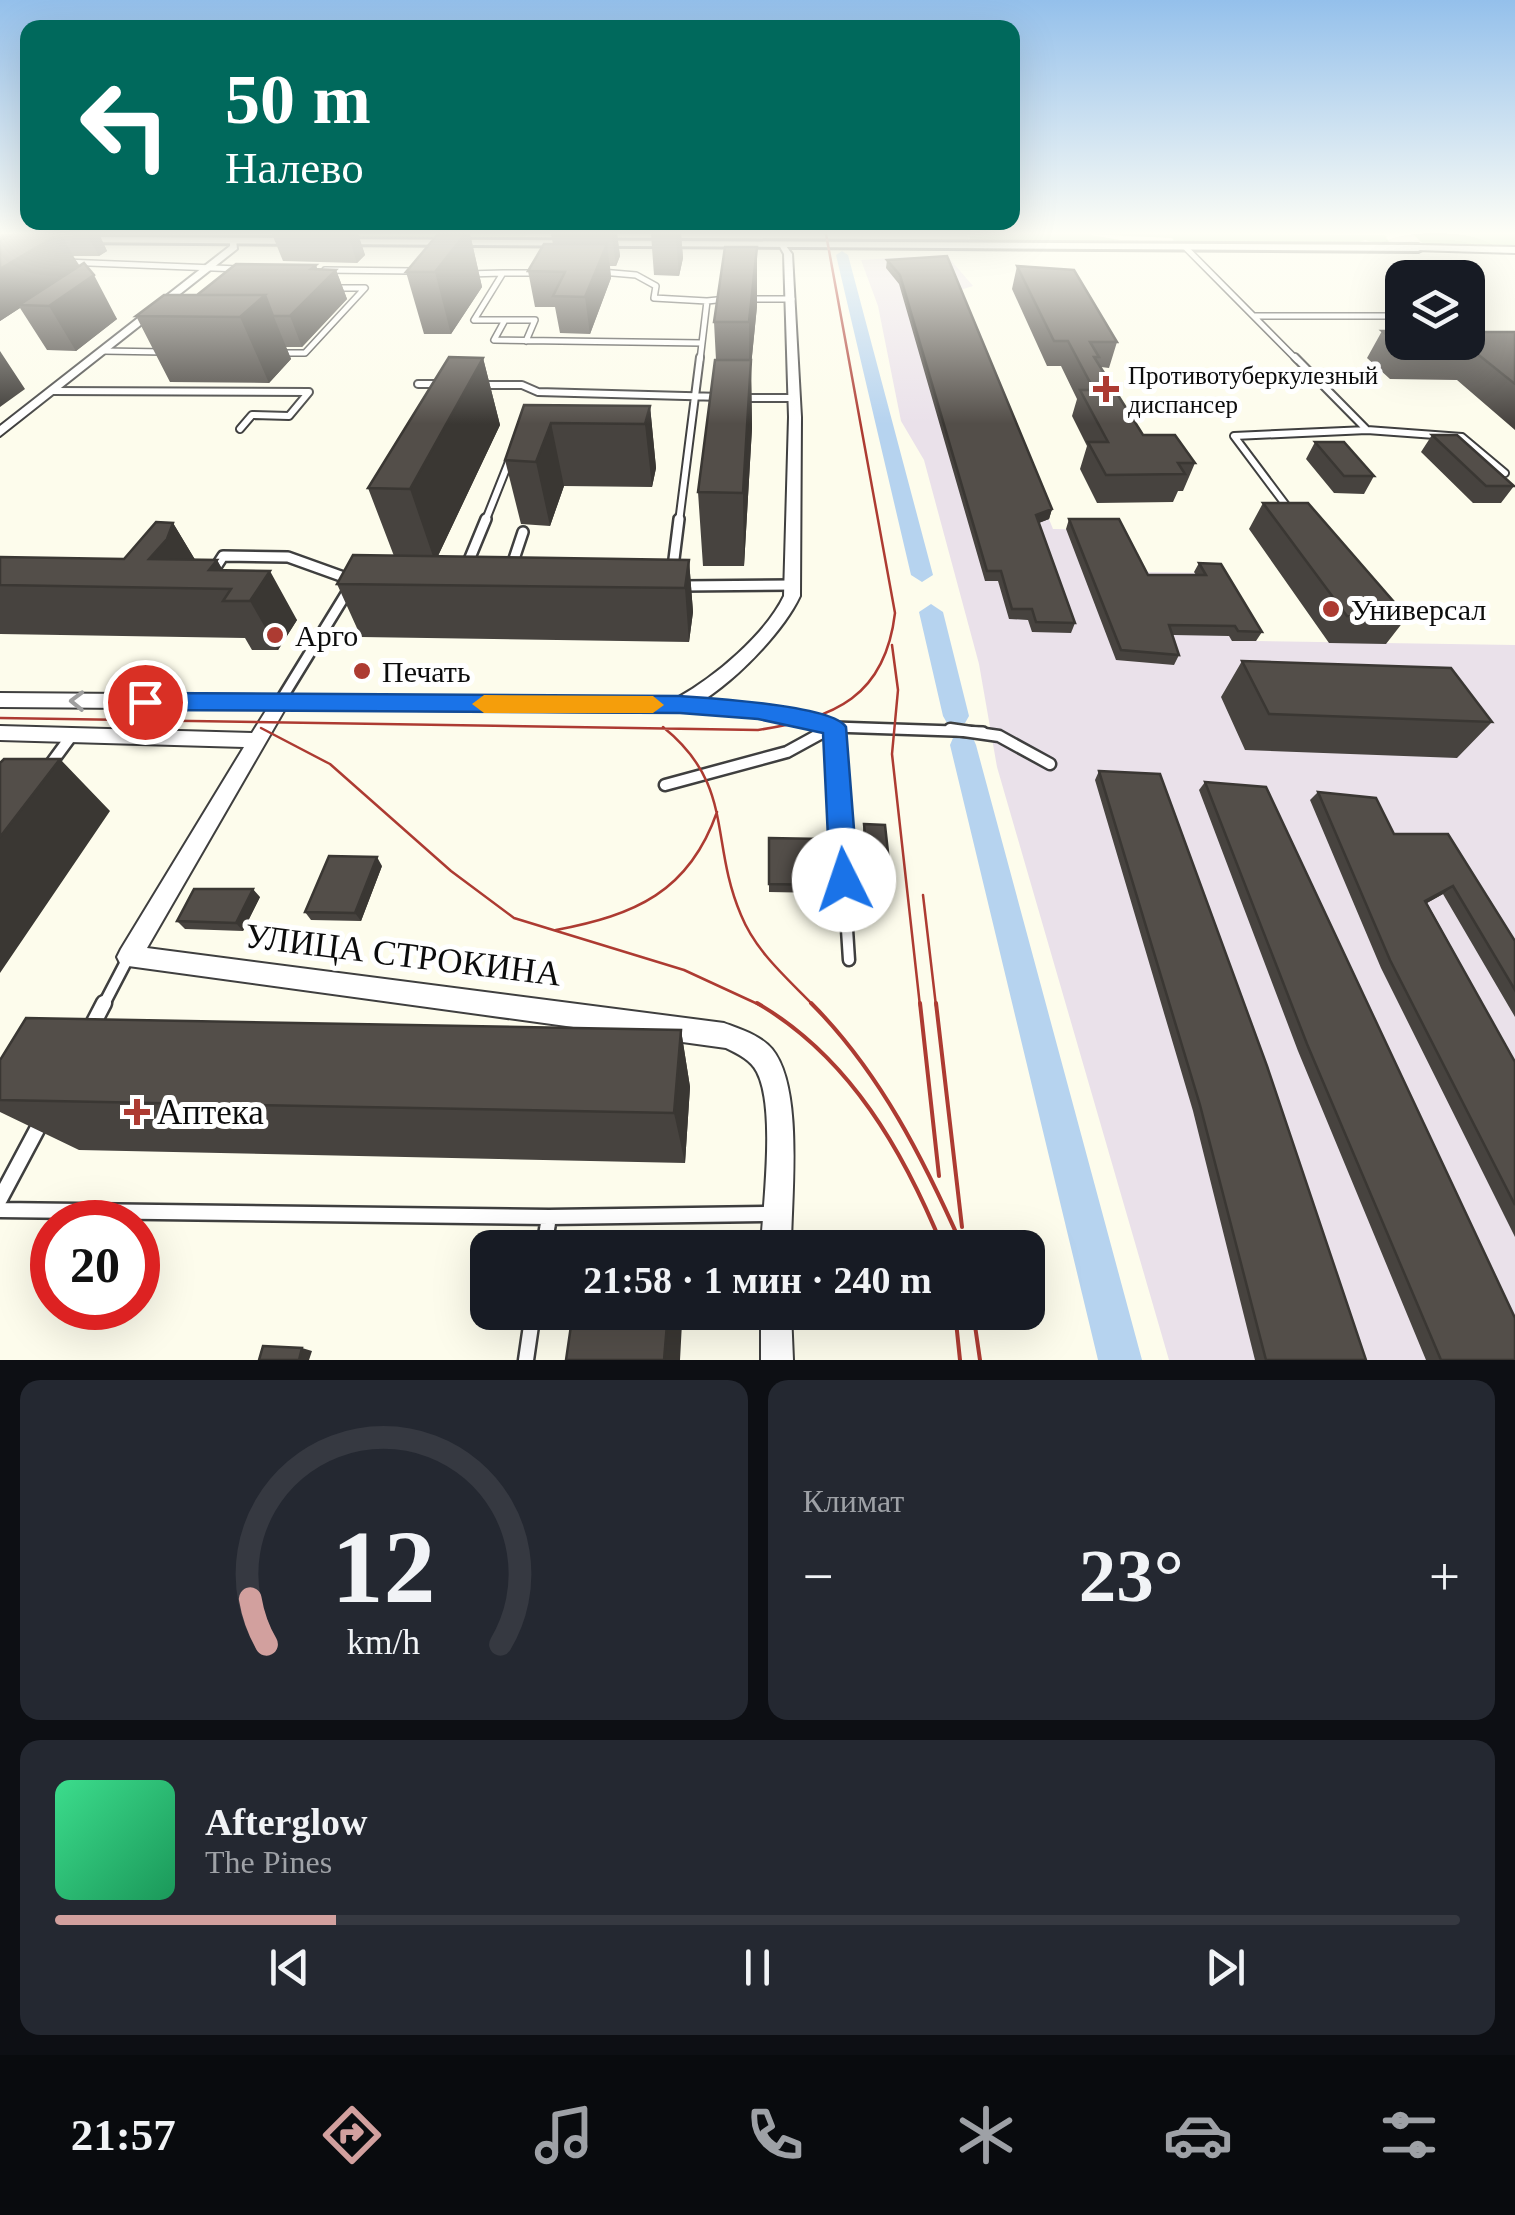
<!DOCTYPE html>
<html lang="ru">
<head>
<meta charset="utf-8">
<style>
  :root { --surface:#171b24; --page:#242831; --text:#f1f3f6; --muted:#9ea1a6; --line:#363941; --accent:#d2a09e }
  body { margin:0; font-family:"Times New Roman",serif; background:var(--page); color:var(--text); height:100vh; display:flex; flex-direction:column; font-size:38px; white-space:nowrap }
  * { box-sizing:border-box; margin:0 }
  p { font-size:32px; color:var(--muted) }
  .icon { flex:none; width:55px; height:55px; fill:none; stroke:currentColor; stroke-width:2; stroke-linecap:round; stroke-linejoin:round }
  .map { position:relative; height:1360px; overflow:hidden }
  .drawer { display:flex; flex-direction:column; gap:20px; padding:20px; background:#0d0f14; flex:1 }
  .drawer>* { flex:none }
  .hud { position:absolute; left:20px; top:20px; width:1000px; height:210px; border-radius:20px; box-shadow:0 10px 40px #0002; background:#00695c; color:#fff; overflow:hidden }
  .tools { position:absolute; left:1385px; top:260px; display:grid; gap:20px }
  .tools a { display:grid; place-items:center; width:100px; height:100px; border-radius:20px; background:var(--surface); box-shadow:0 10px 40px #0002; font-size:50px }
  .speed { position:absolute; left:30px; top:1200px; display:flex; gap:20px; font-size:50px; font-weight:700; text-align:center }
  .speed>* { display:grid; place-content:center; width:130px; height:130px; border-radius:50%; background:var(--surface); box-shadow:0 10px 40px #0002; line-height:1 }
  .speed .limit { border:15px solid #d22; background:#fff; color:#111 }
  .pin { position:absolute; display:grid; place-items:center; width:85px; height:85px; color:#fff; margin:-42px; border:5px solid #fff; border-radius:50%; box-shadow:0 2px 10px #0007 }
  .me { position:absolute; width:110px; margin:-55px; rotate:356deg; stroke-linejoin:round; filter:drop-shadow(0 0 8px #0008) }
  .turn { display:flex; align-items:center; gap:35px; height:210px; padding:0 40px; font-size:45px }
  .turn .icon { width:130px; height:130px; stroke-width:2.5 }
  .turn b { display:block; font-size:70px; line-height:85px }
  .big { font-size:75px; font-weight:600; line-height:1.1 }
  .drawer .tile { flex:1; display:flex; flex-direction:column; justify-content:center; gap:15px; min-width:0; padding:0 35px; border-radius:20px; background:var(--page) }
  .drawer .dial { align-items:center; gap:0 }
  .dial svg { height:260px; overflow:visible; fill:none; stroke:var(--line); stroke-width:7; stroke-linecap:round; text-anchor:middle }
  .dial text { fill:var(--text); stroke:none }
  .song { display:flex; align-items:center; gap:30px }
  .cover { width:120px; height:120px; border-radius:15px; background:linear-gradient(135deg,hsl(150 70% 55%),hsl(150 70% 35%)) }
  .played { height:10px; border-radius:5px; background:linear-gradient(90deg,var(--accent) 20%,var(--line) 20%) }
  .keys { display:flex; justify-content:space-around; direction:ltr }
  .heat { display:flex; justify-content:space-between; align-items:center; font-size:55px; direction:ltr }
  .drawer .tiles { flex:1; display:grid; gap:20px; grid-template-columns:1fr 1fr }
  .tile:last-child { grid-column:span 2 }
  .trip { position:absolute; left:470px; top:1230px; width:575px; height:100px; border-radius:20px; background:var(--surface); box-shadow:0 10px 40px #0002; font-weight:600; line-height:100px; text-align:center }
  .tabs { display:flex; height:160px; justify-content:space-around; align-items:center; background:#090b0e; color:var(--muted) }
  .tabs .icon { width:70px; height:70px }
  .tabs .current { color:var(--accent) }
  .tabs b { font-size:45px; color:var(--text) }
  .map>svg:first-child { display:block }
</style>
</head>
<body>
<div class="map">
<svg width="1515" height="1360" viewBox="0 0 1515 1360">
  <rect width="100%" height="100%" fill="#fdfcec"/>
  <path fill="#eae1ea" d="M907,257L949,258L973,286L957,291L1053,529L1116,530L1138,572L1216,573L1257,641L1515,645V1360H1169L997,767L979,664L924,460L901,421L878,306L861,260Z"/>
  <path fill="#cae4ba" d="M80,234H531L512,241L85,238Z"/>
  <path fill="#add39b" d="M969,234L1385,235L1392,247L1365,240L1350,245L1175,243L1172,238L1086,234L1120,240L971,243Z
    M1413,234H1515V247L1425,246Z"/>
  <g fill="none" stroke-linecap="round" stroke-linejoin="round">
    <path fill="#b6d3ef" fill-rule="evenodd" d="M842,251L848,255L933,575L922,582L911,575L836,255Z
      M931,604L943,612L969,716L965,723H947L943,716L919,612Z
      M963,735L973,738L976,745L1142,1360H1098L950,745L953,738Z"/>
    <defs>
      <path id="service-far4" d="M1185,247L1297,360
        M65,262L239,269
        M325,270L414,271
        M601,272L636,275L656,286L654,298L707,301
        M503,273H540
        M468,274L503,273L474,320H505L494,340L702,343
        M748,299H792
        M1255,316H1402
        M505,320H535L526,341
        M103,351L165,352
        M281,353H305L365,288H333
        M700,360L707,301L727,299"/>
      <path id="service-far3" d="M418,384H443
        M479,385H522L538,392L722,397
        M52,391L309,392L289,416L252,415L240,429
        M742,398H794
        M1367,430L1462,437L1505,473
        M1291,512L1234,436L1367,430L1295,357
        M485,522L510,459
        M679,522L700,357"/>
      <path id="service-far2" d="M467,565L486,519
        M673,567L679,519
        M511,568L523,532
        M214,570L223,556L288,557L352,580
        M681,586L793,585
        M279,703L349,589
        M683,705L758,710L834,727L983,732
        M825,732L834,727V732"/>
      <path id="service-far1" d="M834,729L849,960
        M950,729L999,736L1050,764
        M47,769L72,735
        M665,785L787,752L829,729
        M103,1006L128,958"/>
      <path id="service" d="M91,1028L104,1003
        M0,1199L41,1122
        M0,1210L549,1217L544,1248
        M549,1217L771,1214
        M526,1360L533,1312"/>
      <path id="minor" d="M230,239H236L237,249L0,436V426L230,246Z
        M783,242L792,254L801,417L800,596C782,635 721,697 680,712L285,709L147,948L724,1023C740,1029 760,1035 772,1049C804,1088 791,1197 791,1248H761C763,1205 776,1108 757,1072C751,1060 738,1054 726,1048L121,965L117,957L121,949L244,747L0,740V726L252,733L267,709L0,707V693L677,698C715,677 765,635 784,596L789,417L784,254L779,245Z
        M1418,245L1515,247V253L1415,250Z
        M761,1312H791L793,1360H761Z"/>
      <path id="tertiary" d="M73,237L301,238L307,241L301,244L69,242Z
        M333,239L1418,245L1424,248L1418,251L329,244Z"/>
    </defs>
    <use href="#service-far4" stroke="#3f3f3f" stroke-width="8"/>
    <use href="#service-far3" stroke="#3f3f3f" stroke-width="10"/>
    <use href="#service-far2" stroke="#3f3f3f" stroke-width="14"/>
    <use href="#service-far1" stroke="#3f3f3f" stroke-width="15"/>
    <use href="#service" stroke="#3f3f3f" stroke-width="19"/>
    <use href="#minor" stroke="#3f3f3f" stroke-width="4"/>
    <use href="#tertiary" stroke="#3f3f3f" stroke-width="6"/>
    <use href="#service-far4" stroke="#fff" stroke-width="5"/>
    <use href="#service-far3" stroke="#fff" stroke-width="6"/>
    <use href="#service-far2" stroke="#fff" stroke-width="9"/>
    <use href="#service-far1" stroke="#fff" stroke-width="10"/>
    <use href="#service" stroke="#fff" stroke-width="14"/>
    <use href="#minor" fill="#fff" fill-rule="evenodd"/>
    <use href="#tertiary" fill="#fff" fill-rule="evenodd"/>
    <path stroke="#ad3b32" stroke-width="2.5" d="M892,645L898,690L892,754L920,1006
      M0,718L758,730C835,718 885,697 895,613L826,234
      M663,727C735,785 709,840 741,915C756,952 787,978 814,1006
      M261,728L330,764L451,871L514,918L684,970L762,1006
      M923,895L936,1006
      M556,930C635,915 689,892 717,812"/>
    <path stroke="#ad3b32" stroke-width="4" d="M757,1003C850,1057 904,1152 943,1248
      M811,1003C880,1072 924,1160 963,1248
      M920,1003L939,1176
      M936,1003L962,1227
      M955,1312L960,1360
      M973,1312L980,1360"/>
  </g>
  <path fill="#47433f" d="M0,234H99L107,251L99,256H73L117,319L76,351L47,350L20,308L0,321Z
    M272,234H358L365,255L357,263L283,261Z
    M438,234H470L482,287L451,334H424L406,272Z
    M551,234H617L620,256L616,266H610L611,278L590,334L560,333L555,307H535L528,271L553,244Z
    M651,234H681L683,258L679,276L654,275Z
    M947,256L1052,509L1049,519L1039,523L1075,623L1071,633L1032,632L1028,620L1009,619L998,581H985L899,284L886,268L887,260Z
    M316,265L317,269L336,270L347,299L302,347H286L291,359L269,383L170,382L136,316L197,295Z
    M1017,266L1117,342L1109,368L1101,367L1143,435L1195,463L1183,491H1178L1173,502L1097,503L1080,469L1087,446L1072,416L1077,399L1061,366H1047L1012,289Z
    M757,306L751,366L752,428L744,566H703L698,492L716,360L714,322Z
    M1382,331L1515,332V430L1457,380L1390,379L1367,358Z
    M483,358L500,425L438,556L689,560L693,612L689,642L361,637L337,584L394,556L368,488Z
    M524,405L650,406L656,468L652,487L564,486L550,526L521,524L505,460Z
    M1432,435L1514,486L1501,503H1473L1421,452Z
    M1315,442L1374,476L1364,494L1334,493L1306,459Z
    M1263,503L1407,617L1386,644L1329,643L1249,529Z
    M1069,519L1148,575H1196L1194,572L1199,563L1262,632L1256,641H1232L1229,636L1173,635L1179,655L1174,665L1116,660L1066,529Z
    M173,523L195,560H217L222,570L297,620L278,650H252L245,638L0,634V557L124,559Z
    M1242,661L1492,722L1457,758L1245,750L1221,697Z
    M1099,771L1366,1360H1255L1193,1111L1095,780Z
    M1205,782L1515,1360H1426L1298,1051L1199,790Z
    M1318,792L1394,834L1515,941V1017L1443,894L1427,903L1515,1062V1237L1381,968L1310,800Z
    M864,824L892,889L890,897H868L863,833Z
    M769,838L823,885L822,893L769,892Z
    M382,866L361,921L311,920L305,912Z
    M260,897L243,931L185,929L177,921Z
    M681,1030L690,1087L685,1163L79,1150L0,1112V1060Z"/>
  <path fill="#3a3733" d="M0,234H61L80,268L19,305L20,308L0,321Z
    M87,234H99L107,251L99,256Z
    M348,234H358L365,255L357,263Z
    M465,234H470L482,287L451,334L435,272Z
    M612,234H617L620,256L616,266Z
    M681,234L683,258L679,276L676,235Z
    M607,244L611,278L590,334L585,297Z
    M757,247V306L751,366L752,428L744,566L743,493L749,388V322Z
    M316,265L322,284L336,270L347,299L302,347L290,316L311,269Z
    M94,275L117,319L76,351L49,306Z
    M265,295L291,359L269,383L240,317Z
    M0,351L25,389L0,407Z
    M483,358L500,425L435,562L410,489Z
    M650,406L656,468L652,487L645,424Z
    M551,423L564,486L550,526L536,462Z
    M1052,509L1049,519L1033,525L1036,515Z
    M173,523L202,571L149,559Z
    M217,560L241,601L231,589L209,570Z
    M689,560L693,612L689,642L685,588Z
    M270,571L297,620L278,650L250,601Z
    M60,759L110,811L0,973V837Z
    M377,857L382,866L361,921L355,913Z
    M1453,886L1443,894L1416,909L1425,901Z
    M253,889L260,897L243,931L236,923Z
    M681,1030L690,1087L685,1163L674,1113Z
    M668,1312H677L682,1323L680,1360H664Z
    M302,1348L312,1351L309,1360H299Z"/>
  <path fill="#534e49" stroke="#3a3733" stroke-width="2.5" d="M13,234H59L0,269V240Z
    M438,234H465L435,272H406Z
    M544,244H607L585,297L553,296L565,272L528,271Z
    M725,247H757L749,322H714Z
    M947,256L1052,509L1036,515L1075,623L1036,622L1032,609H1012L1001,571H987L900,275L887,260Z
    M84,263L94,275L49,306L19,305Z
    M236,264L316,265L311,269L336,270L290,316H273L265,295H197Z
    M1017,266L1074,270L1117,342H1090L1099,357H1094L1143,435H1175L1195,463H1178L1185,474L1106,475L1088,442H1108L1080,390H1094L1068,341H1054Z
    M164,295H265L240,317L136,316Z
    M1382,331H1402V342H1468V332H1515V384L1475,352L1406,351Z
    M449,357L483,358L410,489L368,488Z
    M715,360H751L743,493L698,492Z
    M524,405L650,406L645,424L551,423L536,462L505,460Z
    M1432,435H1457L1514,486H1486Z
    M1315,442H1344L1374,476H1344Z
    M1263,503H1308L1407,617L1347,616Z
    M1069,519H1119L1148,575H1206L1199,563L1221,564L1262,632L1238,631L1235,626L1169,625L1179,655L1121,650Z
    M156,522L173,523L167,539L149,559L217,560L209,570L270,571L250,601H223L231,589L0,585V557L124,559Z
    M353,555L689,560L685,588L337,584Z
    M1242,661L1451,668L1492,722L1269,714Z
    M4,759H60L0,837V763Z
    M1099,771L1160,774L1267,1066L1366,1360H1266L1200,1105Z
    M1205,782L1266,787L1515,1318V1360H1441L1307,1044Z
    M1318,792L1376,798L1394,834H1448L1515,941V990L1453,886L1425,901L1515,1062V1205L1390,960Z
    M864,824L885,825L892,889H870Z
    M769,838L821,839L823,885L769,884Z
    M329,856L377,857L355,913L305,912Z
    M194,889H253L236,923L177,921Z
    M26,1018L681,1030L674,1113L0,1100V1060Z
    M573,1312H668L664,1360H566Z
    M263,1346L302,1348L299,1360H259Z"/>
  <defs><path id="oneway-chevron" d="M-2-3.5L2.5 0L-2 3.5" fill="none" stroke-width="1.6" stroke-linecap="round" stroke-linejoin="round" transform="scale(2.5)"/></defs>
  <use stroke="#9e9e9e" href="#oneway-chevron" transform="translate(77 701) rotate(-179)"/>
  <linearGradient id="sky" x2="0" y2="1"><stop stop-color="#94c0eb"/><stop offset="0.55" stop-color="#fefef6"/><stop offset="1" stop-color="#fefef6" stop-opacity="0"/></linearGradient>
  <rect width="1515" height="424" fill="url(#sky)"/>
  <path fill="#1a73e8" stroke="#114b97" stroke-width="2.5" d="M145,693L680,696C709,698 833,705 846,727L858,880L854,889L844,893L834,889L830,880L823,733L758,719L680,713L145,710L133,702Z"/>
  <path fill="#f59e0b" d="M484,695L653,696L664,705L653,713H484L472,704Z"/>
  <g fill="#ad3b32" stroke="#fff" stroke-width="4">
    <path d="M1101 374h10v10h10v10h-10v10h-10v-10h-10v-10h10z"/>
    <circle cx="1331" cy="609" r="10"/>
    <circle cx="275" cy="635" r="10"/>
    <circle cx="362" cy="671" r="10"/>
    <path d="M132 1097h10v10h10v10h-10v10h-10v-10h-10v-10h10z"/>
  </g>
  <g text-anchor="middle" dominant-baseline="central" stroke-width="10" stroke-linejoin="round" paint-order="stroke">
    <g font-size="25" fill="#0c0c0c" stroke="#fff" text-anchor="start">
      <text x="1128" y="375">Противотуберкулезный<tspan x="1128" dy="29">диспансер</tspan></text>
    </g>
    <g font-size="30" fill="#0c0c0c" stroke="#fff" text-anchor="start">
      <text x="1351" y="609">Универсал</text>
      <text x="295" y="635">Арго</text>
      <text x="382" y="671">Печать</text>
    </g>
    <g font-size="35" fill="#0c0c0c" stroke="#fff">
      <text transform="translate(403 955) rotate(7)">УЛИЦА СТРОКИНА</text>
    </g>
    <g font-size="35" fill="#0c0c0c" stroke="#fff" text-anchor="start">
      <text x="157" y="1112">Аптека</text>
    </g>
  </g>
</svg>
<div class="tools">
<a><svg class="icon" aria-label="layers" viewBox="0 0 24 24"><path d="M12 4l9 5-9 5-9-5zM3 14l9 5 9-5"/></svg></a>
</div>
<div class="speed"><div class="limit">20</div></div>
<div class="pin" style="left:145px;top:702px;background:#d93025"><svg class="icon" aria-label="arrive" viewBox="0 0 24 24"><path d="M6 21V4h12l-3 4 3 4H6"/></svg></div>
<svg class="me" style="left:844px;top:880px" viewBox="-20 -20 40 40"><circle r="19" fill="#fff"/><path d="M0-13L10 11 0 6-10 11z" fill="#1a73e8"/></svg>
<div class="trip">21:58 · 1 мин · 240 m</div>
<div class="hud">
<div class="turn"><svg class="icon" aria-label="left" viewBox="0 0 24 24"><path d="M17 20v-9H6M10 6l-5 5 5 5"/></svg><div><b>50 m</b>Налево</div></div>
</div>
</div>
<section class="drawer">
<div class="tiles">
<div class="tile dial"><svg viewBox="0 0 100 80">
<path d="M14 69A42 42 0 1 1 86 69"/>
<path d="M14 69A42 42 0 0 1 9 55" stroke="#d2a09e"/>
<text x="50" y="56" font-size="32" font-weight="700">12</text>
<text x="50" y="72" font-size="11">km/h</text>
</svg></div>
<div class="tile"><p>Климат</p>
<div class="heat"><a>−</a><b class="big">23°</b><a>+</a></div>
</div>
<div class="tile">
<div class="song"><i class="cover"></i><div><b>Afterglow</b><p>The Pines</p></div></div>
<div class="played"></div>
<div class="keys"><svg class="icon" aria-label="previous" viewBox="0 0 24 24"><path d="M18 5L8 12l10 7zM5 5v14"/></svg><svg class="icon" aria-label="pause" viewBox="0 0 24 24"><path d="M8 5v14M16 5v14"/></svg><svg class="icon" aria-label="next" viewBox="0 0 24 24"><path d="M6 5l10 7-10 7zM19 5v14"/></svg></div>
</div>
</div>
</section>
<nav class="tabs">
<b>21:57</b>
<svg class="icon current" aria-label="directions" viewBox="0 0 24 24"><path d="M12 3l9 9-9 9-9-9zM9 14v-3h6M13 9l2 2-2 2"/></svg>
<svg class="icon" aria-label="music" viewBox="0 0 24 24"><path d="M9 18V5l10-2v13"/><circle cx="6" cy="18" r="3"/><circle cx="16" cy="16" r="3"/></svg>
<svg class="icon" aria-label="phone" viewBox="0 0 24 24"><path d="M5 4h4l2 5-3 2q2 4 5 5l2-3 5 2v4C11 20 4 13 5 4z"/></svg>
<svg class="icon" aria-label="climate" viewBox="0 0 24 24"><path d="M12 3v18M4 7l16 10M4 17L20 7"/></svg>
<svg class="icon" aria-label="car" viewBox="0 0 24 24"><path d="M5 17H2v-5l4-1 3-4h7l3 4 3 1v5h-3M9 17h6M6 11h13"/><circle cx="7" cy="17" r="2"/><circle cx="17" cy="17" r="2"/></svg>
<svg class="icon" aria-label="filters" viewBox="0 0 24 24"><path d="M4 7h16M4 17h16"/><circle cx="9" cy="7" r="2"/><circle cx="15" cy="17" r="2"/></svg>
</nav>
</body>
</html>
